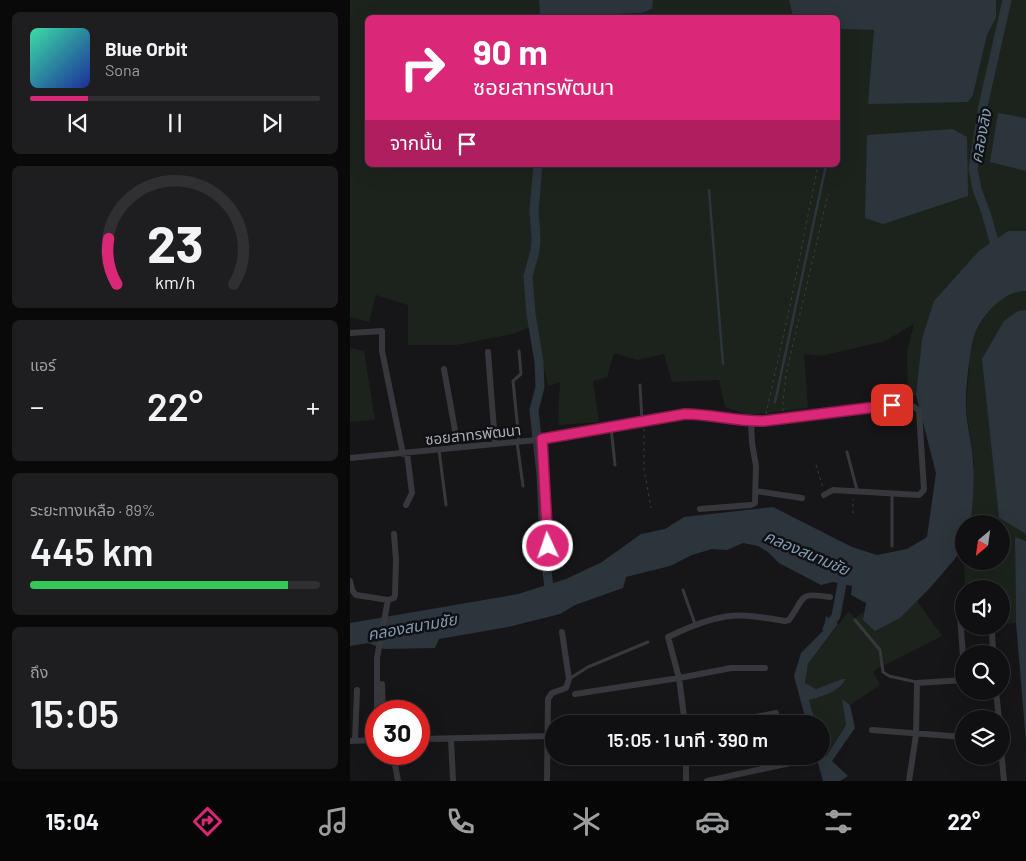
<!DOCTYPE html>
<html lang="th">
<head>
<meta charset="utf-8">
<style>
  :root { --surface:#101012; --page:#1e1e20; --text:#f1f3f6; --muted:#9c9d9f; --line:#303032; --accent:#db2777 }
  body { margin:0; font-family:Barlow,"Noto Sans Thai",sans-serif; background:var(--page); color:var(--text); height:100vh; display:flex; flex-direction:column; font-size:19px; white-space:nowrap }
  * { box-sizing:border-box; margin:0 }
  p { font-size:16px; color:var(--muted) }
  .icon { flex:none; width:28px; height:28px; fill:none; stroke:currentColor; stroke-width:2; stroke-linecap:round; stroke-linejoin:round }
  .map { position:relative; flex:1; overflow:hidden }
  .sheet { display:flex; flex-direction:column; gap:12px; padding:12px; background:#09090a; width:350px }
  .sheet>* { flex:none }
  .banner { position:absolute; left:15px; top:15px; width:475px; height:152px; border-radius:8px; box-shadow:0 5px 20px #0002,0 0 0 1px var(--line); background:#db2777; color:#fff; overflow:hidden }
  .needle { width:32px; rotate:209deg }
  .buttons { position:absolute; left:605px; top:515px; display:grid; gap:10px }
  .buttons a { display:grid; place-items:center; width:55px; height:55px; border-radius:50%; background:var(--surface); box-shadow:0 5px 20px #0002,0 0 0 1px var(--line); font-size:25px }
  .speed { position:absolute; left:15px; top:700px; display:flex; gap:10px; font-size:25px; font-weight:700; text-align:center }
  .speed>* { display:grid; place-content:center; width:65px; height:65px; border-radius:50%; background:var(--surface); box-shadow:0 5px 20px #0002,0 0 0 1px var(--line); line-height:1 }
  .speed .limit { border:8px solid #d22; background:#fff; color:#111 }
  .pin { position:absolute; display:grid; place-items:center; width:42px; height:42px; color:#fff; margin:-21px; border-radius:10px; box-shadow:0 2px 8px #0006 }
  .me { position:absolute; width:55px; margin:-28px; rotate:357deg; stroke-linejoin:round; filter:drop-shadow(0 0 4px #0008) }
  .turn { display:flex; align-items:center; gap:18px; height:105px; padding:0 25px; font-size:22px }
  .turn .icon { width:65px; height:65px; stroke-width:2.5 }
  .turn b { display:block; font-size:35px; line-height:42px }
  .then { display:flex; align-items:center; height:48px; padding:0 25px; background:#0003; gap:10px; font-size:19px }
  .big { font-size:38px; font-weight:600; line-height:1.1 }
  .sheet .tile { flex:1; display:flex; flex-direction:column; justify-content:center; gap:8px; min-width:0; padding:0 18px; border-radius:8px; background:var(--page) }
  .sheet .dial { align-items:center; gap:0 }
  .dial svg { height:130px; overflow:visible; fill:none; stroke:var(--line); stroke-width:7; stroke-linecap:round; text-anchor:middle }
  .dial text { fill:var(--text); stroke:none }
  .song { display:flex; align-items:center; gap:15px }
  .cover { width:60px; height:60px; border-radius:8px; background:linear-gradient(135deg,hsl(160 70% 55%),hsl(230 70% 35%)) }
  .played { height:5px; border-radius:2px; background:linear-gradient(90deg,var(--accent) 20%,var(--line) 20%) }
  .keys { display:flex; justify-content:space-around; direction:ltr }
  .heat { display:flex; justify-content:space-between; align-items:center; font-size:28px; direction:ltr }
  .charge { height:8px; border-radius:4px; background:linear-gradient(90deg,#34c759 89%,var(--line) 0) }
  .trip { position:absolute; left:195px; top:715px; width:285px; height:50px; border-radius:25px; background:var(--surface); box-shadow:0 5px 20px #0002,0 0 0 1px var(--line); font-weight:600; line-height:50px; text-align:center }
  .tab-bar { display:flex; height:80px; justify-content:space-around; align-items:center; background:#060607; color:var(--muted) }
  .tab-bar .icon { width:35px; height:35px }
  .tab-bar .selected { color:var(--accent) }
  .tab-bar b { font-size:22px; color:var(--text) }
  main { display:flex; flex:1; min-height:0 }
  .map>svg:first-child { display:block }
</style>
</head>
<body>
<main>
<section class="sheet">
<div class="tile">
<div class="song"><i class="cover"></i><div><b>Blue Orbit</b><p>Sona</p></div></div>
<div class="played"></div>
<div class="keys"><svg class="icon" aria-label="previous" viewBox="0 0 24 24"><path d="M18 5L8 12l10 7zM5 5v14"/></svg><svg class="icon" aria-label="pause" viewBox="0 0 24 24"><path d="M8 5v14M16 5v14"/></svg><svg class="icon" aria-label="next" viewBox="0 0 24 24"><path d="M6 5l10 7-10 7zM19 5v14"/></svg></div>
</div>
<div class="tile dial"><svg viewBox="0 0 100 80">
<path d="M14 69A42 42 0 1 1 86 69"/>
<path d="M14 69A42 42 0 0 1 9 41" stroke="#db2777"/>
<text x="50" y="56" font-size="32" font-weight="700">23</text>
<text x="50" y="72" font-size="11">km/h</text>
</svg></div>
<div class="tile"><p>แอร์</p>
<div class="heat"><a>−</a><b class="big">22°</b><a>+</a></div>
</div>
<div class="tile"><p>ระยะทางเหลือ · 89%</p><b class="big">445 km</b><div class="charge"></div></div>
<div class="tile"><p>ถึง</p><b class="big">15:05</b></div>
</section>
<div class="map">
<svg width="676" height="781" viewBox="0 0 676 781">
  <rect width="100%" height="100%" fill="#161618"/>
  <path fill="#1c231d" d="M0,0H189L190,17L292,13L302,9L303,0H439L443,17L18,18V165H488V29L524,30L618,102L623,95L637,35L646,18V0H676V118L648,114L641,162L676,171V231H658L572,339L566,395L558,396L557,352L564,324L535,341L471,356L454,354L458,408L399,415L375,407L369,380L322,382L314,354L287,360L264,353L257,377L243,381L249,422L208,425L210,382L198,386L184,326L162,334L106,345H58V305L26,295L19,322L0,317Z
    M669,291H676V310L668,311L633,359L649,518L676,534V541L665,537L666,623L651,624V589H615L614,561H651V524H621L624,463L616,408L620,356L625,333L635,316L647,301Z
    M0,348L14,351L25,420L0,422Z
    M567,601L592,636L523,671L530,685L500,705L492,699L496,725L476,757L471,742V724H466L459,700C472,696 489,692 496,680L492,679L466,689L455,683L458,664L499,611L505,618L514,612L513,620L550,618Z"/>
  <path fill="#2c353c" d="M189,0H303L302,9L292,13L190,17Z
    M439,0H646V18L637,35L623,95L618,102L518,104L524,30L488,29V18L443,17Z
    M648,113L676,118V171L640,162Z
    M603,129L617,137L618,196L533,224L515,218L517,135Z
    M658,231H676V291C653,291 634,313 625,333C620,347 615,393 616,409C617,427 622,444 623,462C625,482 622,504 621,524H614V545L604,560L579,589L550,618L525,631L513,620L516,603L501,595L502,586L483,582L471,585L429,563L418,552L408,546L393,543L377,550L362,549L342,555L320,566L276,577L273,588L225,605L210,614L158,627L89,639L85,648L34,649L18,643L0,646V623L168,594L216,579L252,562L291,534L315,529L334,517L423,507L502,547L527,555L557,549L577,537L586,473L566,395L572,339L584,301L629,251Z
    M676,310V534L649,518L632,359L654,321L668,311Z
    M665,537L676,541V742L666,623Z
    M476,616L488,624L458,664L455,683L466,689L492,679H496C489,692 473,696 459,700L466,724H457L444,676L451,653L473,631Z
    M492,699L500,705L505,728L482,761L498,776L490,781H473L466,756H471V742L476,757L496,725Z"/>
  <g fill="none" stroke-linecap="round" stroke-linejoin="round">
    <path stroke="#2c353c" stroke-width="2.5" d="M359,190L373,364
      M425,402L476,165"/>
    <path stroke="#2c353c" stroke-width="9" d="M188,165L184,210L186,239L185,251L178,276L181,314L189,362L190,387L184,410L191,475L194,546L200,596
      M647,252L636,213L627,189L623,168L633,106L657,0
      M477,629L486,616L494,573"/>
    <path stroke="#3d3f44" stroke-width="1" stroke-dasharray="2.5 4" stroke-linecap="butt" d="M433,411V403L436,374L478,194
      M416,414L441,301L468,165
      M294,429V469L301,508
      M466,465L473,488
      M503,513V499"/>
    <path stroke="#37383d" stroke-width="3" d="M290,385L292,421
      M261,427L265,465
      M169,441L163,381L171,374L169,351
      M167,442L173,486
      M89,450L96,505
      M497,452L507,490
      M542,546V495
      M333,590L345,624
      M505,620L530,650L533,672L539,676L566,682
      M219,679L238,667L298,642"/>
    <path stroke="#37383d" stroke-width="6" d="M0,333L32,331V351L53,454
      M138,352L145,443
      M94,369L108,447
      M192,439L200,569
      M0,458L186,440L335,414C362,414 387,422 414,421L557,404L563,406L569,411L574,490L569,495L483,490L474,495
      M406,491L452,498
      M56,505L62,493L57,453
      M350,509L401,505L405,503L406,466L402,443L401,422
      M0,581L2,590L6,595L38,600
      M609,603L614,669
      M642,632L643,654
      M32,684L33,711
      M646,691L649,719
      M225,694L329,678L381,668H415
      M27,711V658L38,600L44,598L45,595L46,560L44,534
      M335,724L329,678L318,637C343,625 371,613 400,616C412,617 423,619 435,621L439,620C456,597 447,592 480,597
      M369,724L426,713
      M522,730L614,737
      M69,739L198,736
      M101,739L103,781
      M0,741L26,740
      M5,741L7,690
      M651,749L654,781
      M43,754L48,781
      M336,756V781
      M197,781L198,699L202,693L216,688L219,679L212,632
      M357,781L440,763
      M559,781L566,735L567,683L614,680"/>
  </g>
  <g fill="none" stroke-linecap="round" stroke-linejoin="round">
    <defs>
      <path id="route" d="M198,546L192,439L335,414C362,414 387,422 414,421L542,405"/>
    </defs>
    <use href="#route" stroke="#8e194d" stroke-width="12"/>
    <use href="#route" stroke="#db2777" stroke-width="9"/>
  </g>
  <g text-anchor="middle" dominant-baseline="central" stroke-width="5" stroke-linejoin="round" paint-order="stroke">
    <g font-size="15" fill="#a8adb8" stroke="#111113">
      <text transform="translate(123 434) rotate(-6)">ซอยสาทรพัฒนา</text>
    </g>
    <g font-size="16" font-style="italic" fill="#7f9bb3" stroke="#111113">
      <text transform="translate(630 136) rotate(-79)">คลองลิง</text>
      <text transform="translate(457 552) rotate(23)">คลองสนามชัย</text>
      <text transform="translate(62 626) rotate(-10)">คลองสนามชัย</text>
    </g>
  </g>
</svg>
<div class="buttons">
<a><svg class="needle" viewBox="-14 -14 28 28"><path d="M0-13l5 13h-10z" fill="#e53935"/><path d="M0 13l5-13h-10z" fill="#9c9d9f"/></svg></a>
<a><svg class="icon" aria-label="sound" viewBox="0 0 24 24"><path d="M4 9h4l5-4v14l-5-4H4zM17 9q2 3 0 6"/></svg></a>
<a><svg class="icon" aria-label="search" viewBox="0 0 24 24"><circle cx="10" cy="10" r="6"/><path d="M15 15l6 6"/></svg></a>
<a><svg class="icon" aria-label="layers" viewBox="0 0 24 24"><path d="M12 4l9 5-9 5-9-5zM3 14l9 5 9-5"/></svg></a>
</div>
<div class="speed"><div class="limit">30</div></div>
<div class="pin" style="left:542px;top:405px;background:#d93025"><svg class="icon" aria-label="arrive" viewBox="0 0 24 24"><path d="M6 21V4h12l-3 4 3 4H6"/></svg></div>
<svg class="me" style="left:198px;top:546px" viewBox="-20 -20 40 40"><circle r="17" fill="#db2777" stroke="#fff" stroke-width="3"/><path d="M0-11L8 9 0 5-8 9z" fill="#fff"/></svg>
<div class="trip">15:05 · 1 นาที · 390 m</div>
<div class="banner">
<div class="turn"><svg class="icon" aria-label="right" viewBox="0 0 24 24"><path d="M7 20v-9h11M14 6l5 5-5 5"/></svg><div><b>90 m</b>ซอยสาทรพัฒนา</div></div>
<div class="then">จากนั้น<svg class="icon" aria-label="arrive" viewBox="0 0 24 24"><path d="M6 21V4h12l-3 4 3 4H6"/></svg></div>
</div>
</div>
</main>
<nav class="tab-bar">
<b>15:04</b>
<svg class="icon selected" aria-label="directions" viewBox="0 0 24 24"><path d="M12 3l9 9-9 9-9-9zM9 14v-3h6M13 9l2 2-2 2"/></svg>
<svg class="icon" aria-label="music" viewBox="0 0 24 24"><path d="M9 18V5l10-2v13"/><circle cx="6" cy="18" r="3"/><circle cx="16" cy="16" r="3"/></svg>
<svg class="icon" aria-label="phone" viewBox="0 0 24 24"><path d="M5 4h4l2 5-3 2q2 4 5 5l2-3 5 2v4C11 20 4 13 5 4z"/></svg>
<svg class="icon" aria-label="climate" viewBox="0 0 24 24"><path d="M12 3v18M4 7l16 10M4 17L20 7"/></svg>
<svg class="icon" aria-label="car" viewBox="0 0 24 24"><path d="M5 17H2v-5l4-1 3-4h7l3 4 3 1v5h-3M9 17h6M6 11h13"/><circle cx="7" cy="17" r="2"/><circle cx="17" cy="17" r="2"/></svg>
<svg class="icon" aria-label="filters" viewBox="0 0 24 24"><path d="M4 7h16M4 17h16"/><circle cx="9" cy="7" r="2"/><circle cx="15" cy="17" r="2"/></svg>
<b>22°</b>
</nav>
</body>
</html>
